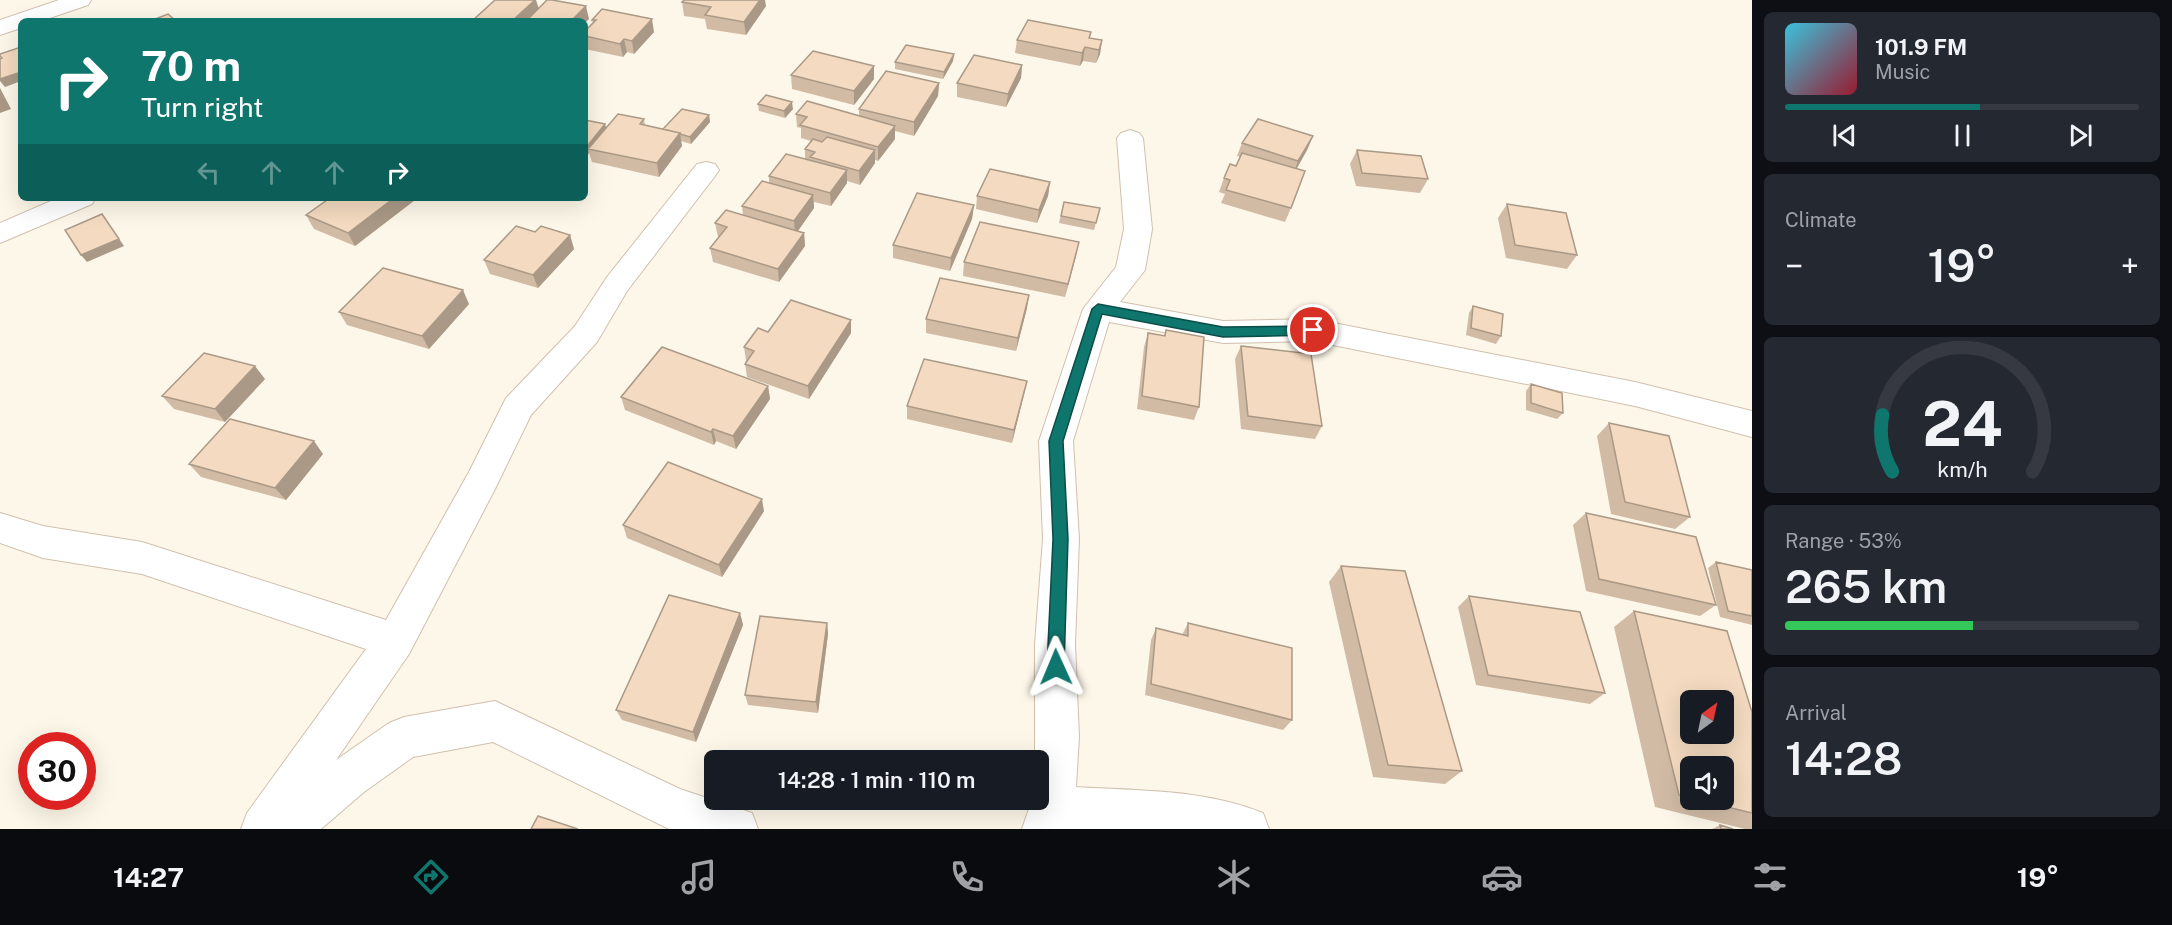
<!DOCTYPE html>
<html lang="en">
<head>
<meta charset="utf-8">
<style>
  :root { --surface:#171b24; --page:#242831; --text:#f1f3f6; --muted:#9ea1a6; --line:#363941; --accent:#0f766e }
  body { margin:0; font-family:"Public Sans",sans-serif; background:var(--page); color:var(--text); height:100vh; display:flex; flex-direction:column; font-size:22px; white-space:nowrap }
  * { box-sizing:border-box; margin:0 }
  p { font-size:20px; color:var(--muted) }
  .icon { flex:none; width:33px; height:33px; fill:none; stroke:currentColor; stroke-width:2; stroke-linecap:round; stroke-linejoin:round }
  .map { position:relative; flex:1; overflow:hidden }
  .panel { display:flex; flex-direction:column; gap:12px; padding:12px; background:#0d0f14; width:420px }
  .panel>* { flex:none }
  .top-card { position:absolute; left:18px; top:18px; width:570px; height:183px; border-radius:9px; box-shadow:0 6px 24px #0002; background:#0f766e; color:#fff; overflow:hidden }
  .needle { width:39px; rotate:33deg }
  .tools { position:absolute; left:1680px; top:690px; display:grid; gap:12px }
  .tools a { display:grid; place-items:center; width:54px; height:54px; border-radius:9px; background:var(--surface); box-shadow:0 6px 24px #0002; font-size:30px }
  .speed { position:absolute; left:18px; top:732px; display:flex; gap:12px; font-size:30px; font-weight:700; text-align:center }
  .speed>* { display:grid; place-content:center; width:78px; height:78px; border-radius:50%; background:var(--surface); box-shadow:0 6px 24px #0002; line-height:1 }
  .speed .limit { border:9px solid #d22; background:#fff; color:#111 }
  .pin { position:absolute; display:grid; place-items:center; width:51px; height:51px; color:#fff; margin:-26px; border:3px solid #fff; border-radius:50%; box-shadow:0 2px 6px #0007 }
  .me { position:absolute; width:66px; margin:-33px; rotate:359deg; stroke-linejoin:round; filter:drop-shadow(0 0 4px #0008) }
  .turn { display:flex; align-items:center; gap:21px; height:126px; padding:0 24px; font-size:27px }
  .turn .icon { width:78px; height:78px; stroke-width:2.5 }
  .turn b { display:block; font-size:42px; line-height:51px }
  .lanes { display:flex; align-items:center; height:57px; padding:0 24px; background:#0003; justify-content:center; gap:30px; direction:ltr }
  .lanes .off { opacity:.35 }
  .big { font-size:45px; font-weight:600; line-height:1.1 }
  .panel .widget { flex:1; display:flex; flex-direction:column; justify-content:center; gap:9px; min-width:0; padding:0 21px; border-radius:9px; background:var(--page) }
  .panel .dial { align-items:center; gap:0 }
  .dial svg { height:156px; overflow:visible; fill:none; stroke:var(--line); stroke-width:7; stroke-linecap:round; text-anchor:middle }
  .dial text { fill:var(--text); stroke:none }
  .song { display:flex; align-items:center; gap:18px }
  .cover { width:72px; height:72px; border-radius:9px; background:linear-gradient(135deg,hsl(190 70% 55%),hsl(350 70% 35%)) }
  .played { height:6px; border-radius:3px; background:linear-gradient(90deg,var(--accent) 55%,var(--line) 55%) }
  .keys { display:flex; justify-content:space-around; direction:ltr }
  .heat { display:flex; justify-content:space-between; align-items:center; font-size:33px; direction:ltr }
  .charge { height:9px; border-radius:4px; background:linear-gradient(90deg,#34c759 53%,var(--line) 0) }
  .trip { position:absolute; left:704px; top:750px; width:345px; height:60px; border-radius:9px; background:var(--surface); box-shadow:0 6px 24px #0002; font-weight:600; line-height:60px; text-align:center }
  .menu { display:flex; height:96px; justify-content:space-around; align-items:center; background:#090b0e; color:var(--muted) }
  .menu .icon { width:42px; height:42px }
  .menu .active { color:var(--accent) }
  .menu b { font-size:27px; color:var(--text) }
  main { display:flex; flex:1; min-height:0 }
  .map>svg:first-child { display:block }
</style>
</head>
<body>
<main>
<div class="map">
<svg width="1752" height="829" viewBox="0 0 1752 829">
  <rect width="100%" height="100%" fill="#fdf7e9"/>
  <g fill="none" stroke-linecap="round" stroke-linejoin="round">
    <defs>
      <path id="minor" d="M59,0H91L88,5L41,21H21V28L0,35V20Z
        M1130,130L1139,133L1143,138L1152,229L1145,270L1120,302L1223,321L1313,319L1635,382L1752,411V437L1635,406L1313,341L1223,343L1109,322L1073,441L1079,539L1075,644L1079,737L1076,787C1139,791 1204,789 1263,813L1269,829H1022L1032,800H1038V760H1035V644L1043,539L1039,441L1083,309L1116,267L1124,229L1117,138L1121,133Z
        M706,162L715,164L719,170L715,176L627,291L597,342L531,415L494,491L409,654L336,760L389,723L404,717L495,701L680,789L752,813L758,829H669L493,742L413,757L364,792L321,829H241L247,813L366,649L142,574L43,558L0,543V513L43,526L142,542L386,620L469,472L506,398L575,326L607,277L697,164Z
        M58,198H96L92,204L0,243V223Z"/>
    </defs>
    <use href="#minor" stroke="#d0c0ad" stroke-width="2"/>
    <use href="#minor" fill="#fff" fill-rule="evenodd"/>
  </g>
  <path fill="#d1bba5" fill-rule="evenodd" d="M682,2L766,6L746,35L707,29L705,19L684,16Z
    M592,20L654,32L634,54L627,52L623,57L585,49V31L593,23Z
    M1091,32L1090,38L1102,40L1100,54L1096,63L1083,61L1080,66L1015,53L1017,40Z
    M954,54L953,61L943,79L895,69V62Z
    M1022,65L1021,78L1006,107L957,97V83Z
    M791,75L874,79L854,105L792,89Z
    M939,83L938,96L914,136L895,131V139L878,161L875,160V163L860,185L847,181V183L831,206L814,202V208L798,231L804,233L805,246L779,282L713,262L710,248L719,237H718L715,223L743,215L742,206L769,183V176L805,159V149L811,141L801,138V128L797,127L796,114L859,115V109Z
    M758,104L793,109L785,118L759,111Z
    M709,115L710,122L691,144L681,141L682,146L659,177L592,162L589,153L585,157V120L605,124L606,128L644,119L645,125L663,129Z
    M1313,136L1307,150L1297,168L1291,208L1285,222L1221,203L1225,194L1219,192L1224,178L1236,166L1240,157L1237,156L1242,143Z
    M1357,150L1428,179L1420,193L1356,186L1350,164Z
    M1050,182L1048,196L1037,223L976,209L977,196Z
    M330,198H414L415,200L355,246L314,229L306,215Z
    M1064,202L1100,208L1094,230L1059,223Z
    M1507,204L1577,255L1567,269L1506,258L1498,218Z
    M974,205L972,219L950,271L893,258V245Z
    M535,232L570,235L574,249L538,288L490,274L484,260Z
    M1076,256L1065,297L963,276L964,262Z
    M469,304L429,349L347,325L339,312Z
    M1473,306L1501,336L1496,344L1466,335L1469,313Z
    M1027,308L1016,351L926,333V319Z
    M851,320V333L809,399L747,377L745,364L746,361L744,347L768,332Z
    M1166,330L1199,407L1194,420L1137,409L1144,347L1148,333L1164,336Z
    M1241,346L1322,426L1315,439L1241,429L1235,359Z
    M265,379L225,422L174,409L162,396Z
    M1531,384L1563,413L1557,419L1526,410V391Z
    M768,386L770,399L736,449L716,441L714,445L625,410L621,397Z
    M1024,394L1012,443L907,419V406Z
    M1609,423L1690,517L1675,529L1611,514L1597,436Z
    M323,454L286,500L201,477L189,464Z
    M764,511L722,577L627,538L623,525Z
    M1586,513L1716,605L1700,616L1586,591L1573,525Z
    M1716,562L1752,570V625L1720,617L1708,568Z
    M1341,566L1462,771L1445,784L1373,777L1329,582Z
    M1469,596L1605,693L1590,704L1476,685L1458,607Z
    M1634,611L1752,712V829H1745L1655,807L1614,627ZM1690,766L1724,800H1690Z
    M740,613L743,625L696,742L622,720L616,710Z
    M827,623L828,634L818,713L748,705L745,695Z
    M1188,623L1292,720L1283,730L1145,695L1151,640L1156,628L1182,635Z
    M1720,825L1733,829H1712Z"/>
  <path fill="#aa9986" d="M535,0H536L540,12L530,21H512Z
    M760,0H765L766,6L746,35L744,22Z
    M586,6L589,19L585,23V21H571Z
    M652,19L654,32L634,54L632,41Z
    M624,39L627,52L623,57L620,44Z
    M1102,40L1100,54L1096,63L1099,50Z
    M1085,47L1083,61L1080,66L1082,53Z
    M954,54L953,61L943,79L944,72Z
    M1022,65L1021,78L1006,107L1008,94Z
    M874,66V79L854,105V91Z
    M21,72V81L5,87L0,81V79Z
    M939,83L938,96L914,136V122Z
    M0,88L11,109L0,113Z
    M792,102L793,109L785,118L784,111Z
    M709,115L710,122L691,144L690,137Z
    M605,124L607,131L588,149L589,153L586,157L585,149Z
    M895,126V139L878,161V147Z
    M680,133L682,146L659,177L657,163Z
    M1313,136L1307,150L1293,175L1298,161Z
    M875,150V163L860,185L859,171Z
    M847,170V183L831,206L830,193Z
    M1050,182L1048,196L1037,223L1039,210Z
    M813,195L814,208L795,235L794,221Z
    M394,198H414L415,200L355,246L348,233Z
    M974,205L972,219L950,271L951,258Z
    M102,214L124,246L87,262L81,255Z
    M804,233L805,246L779,282L778,269Z
    M570,235L574,249L538,288L533,275Z
    M1079,242L1076,256L1065,297L1068,284Z
    M463,290L469,304L429,349L422,336Z
    M1029,295L1027,308L1016,351L1018,338Z
    M851,320V333L809,399L808,386Z
    M255,366L265,379L225,422L215,409Z
    M1027,381L1024,394L1012,443L1014,430Z
    M768,386L770,399L736,449L733,436Z
    M713,429L716,441L714,445L711,432Z
    M314,441L323,454L286,500L275,488Z
    M762,499L764,511L722,577L719,565Z
    M740,613L743,625L696,742L693,732Z
    M827,623L828,634L818,713L816,702Z"/>
  <path fill="#f3dac0" stroke="#aa9986" stroke-width="1.5" fill-rule="evenodd" d="M495,0H535L512,21H472Z
    M547,0H552L586,6L571,21H526Z
    M684,0H760L744,22L705,15L711,7L682,2Z
    M602,9L652,19L632,41L624,39L620,44L585,36V31L596,20H592Z
    M168,14L176,21H150Z
    M1028,20L1091,32L1089,38L1102,40L1099,50L1085,47L1082,53L1017,40Z
    M906,45L954,54L944,72L895,62Z
    M21,47V72L0,79V59L2,58L0,56V54Z
    M813,51L874,66L854,91L791,75Z
    M974,55L1022,65L1008,94L957,83Z
    M886,71L939,83L914,122L859,109Z
    M766,95L792,102L784,111L758,104Z
    M807,101L895,126L878,147L800,125L807,117L796,114Z
    M682,109L709,115L690,137L680,134V133L663,129Z
    M618,114L644,119L640,124L680,133L657,163L588,149Z
    M1258,119L1313,136L1298,161L1242,143Z
    M585,120L605,124L585,149Z
    M827,137L875,150L859,171L810,157L815,152L805,149L813,139L822,142Z
    M1357,150L1421,156L1428,179L1362,173Z
    M1242,153L1305,171L1291,208L1226,190L1230,180L1224,178L1230,164L1236,166Z
    M786,154L847,170L830,193L769,176Z
    M990,169L1050,182L1039,210L977,196Z
    M762,181L813,195L794,221L742,206Z
    M917,193L974,205L951,258L893,245Z
    M330,198H394L348,233L306,215Z
    M1064,202L1100,208L1096,223L1061,216Z
    M1507,204L1566,213L1577,255L1515,245Z
    M726,210L804,233L778,269L710,248L727,227L715,223Z
    M102,214L119,239L81,255L65,230Z
    M980,222L1079,242L1068,284L964,262Z
    M516,226L535,232L541,226L570,235L533,275L484,260Z
    M383,268L463,290L422,336L339,312Z
    M940,278L1029,295L1018,338L926,319Z
    M791,300L851,320L808,386L745,364L754,351L744,347L758,328L768,332Z
    M1473,306L1503,314L1501,336L1471,328Z
    M1166,330L1204,337L1199,407L1142,396L1148,333L1165,336Z
    M1241,346L1311,354L1322,426L1248,416Z
    M662,347L768,386L733,436L713,429L711,432L621,397Z
    M204,353L255,366L215,409L162,396Z
    M924,359L1027,381L1014,430L907,406Z
    M1531,384L1562,393L1563,413L1531,403Z
    M230,419L314,441L275,488L189,464Z
    M1609,423L1669,436L1690,517L1625,502Z
    M668,462L762,499L719,565L623,525Z
    M1586,513L1696,537L1716,605L1599,579Z
    M1716,562L1752,570V616L1728,611Z
    M1341,566L1405,571L1462,771L1388,765Z
    M669,595L740,613L693,732L616,710Z
    M1469,596L1580,612L1605,693L1488,675Z
    M1634,611L1727,631L1752,712V813L1698,800H1724V766H1690V798L1679,795ZM1690,700H1724V734H1690Z
    M760,616L827,623L816,702L745,695Z
    M1188,623L1292,648V720L1151,684L1156,628L1188,636Z
    M538,816L578,829H531Z
    M1720,825L1733,829H1721Z"/>
  <path fill="#0f766e" stroke="#0a4d48" stroke-width="1.5" d="M1098,304L1223,327L1313,326L1320,330L1313,335L1223,337L1102,314L1063,441L1068,539L1064,667L1061,673L1056,675L1050,673L1047,667L1053,539L1049,441L1092,309Z"/>
</svg>
<div class="tools">
<a><svg class="needle" viewBox="-14 -14 28 28"><path d="M0-13l5 13h-10z" fill="#e53935"/><path d="M0 13l5-13h-10z" fill="#9ea1a6"/></svg></a>
<a><svg class="icon" aria-label="sound" viewBox="0 0 24 24"><path d="M4 9h4l5-4v14l-5-4H4zM17 9q2 3 0 6"/></svg></a>
</div>
<div class="speed"><div class="limit">30</div></div>
<div class="pin" style="left:1313px;top:330px;background:#d93025"><svg class="icon" aria-label="arrive" viewBox="0 0 24 24"><path d="M6 21V4h12l-3 4 3 4H6"/></svg></div>
<svg class="me" style="left:1056px;top:667px" viewBox="-20 -20 40 40"><path d="M0-17L14 15 0 8-14 15z" fill="#0f766e" stroke="#fff" stroke-width="4"/></svg>
<div class="trip">14:28 · 1 min · 110 m</div>
<div class="top-card">
<div class="turn"><svg class="icon" aria-label="right" viewBox="0 0 24 24"><path d="M7 20v-9h11M14 6l5 5-5 5"/></svg><div><b>70 m</b>Turn right</div></div>
<div class="lanes"><svg class="icon off" aria-label="left" viewBox="0 0 24 24"><path d="M17 20v-9H6M10 6l-5 5 5 5"/></svg><svg class="icon off" aria-label="ahead" viewBox="0 0 24 24"><path d="M12 20V5M6 11l6-6 6 6"/></svg><svg class="icon off" aria-label="ahead" viewBox="0 0 24 24"><path d="M12 20V5M6 11l6-6 6 6"/></svg><svg class="icon" aria-label="right" viewBox="0 0 24 24"><path d="M7 20v-9h11M14 6l5 5-5 5"/></svg></div>
</div>
</div>
<section class="panel">
<div class="widget">
<div class="song"><i class="cover"></i><div><b>101.9 FM</b><p>Music</p></div></div>
<div class="played"></div>
<div class="keys"><svg class="icon" aria-label="previous" viewBox="0 0 24 24"><path d="M18 5L8 12l10 7zM5 5v14"/></svg><svg class="icon" aria-label="pause" viewBox="0 0 24 24"><path d="M8 5v14M16 5v14"/></svg><svg class="icon" aria-label="next" viewBox="0 0 24 24"><path d="M6 5l10 7-10 7zM19 5v14"/></svg></div>
</div>
<div class="widget"><p>Climate</p>
<div class="heat"><a>−</a><b class="big">19°</b><a>+</a></div>
</div>
<div class="widget dial"><svg viewBox="0 0 100 80">
<path d="M14 69A42 42 0 1 1 86 69"/>
<path d="M14 69A42 42 0 0 1 9 40" stroke="#0f766e"/>
<text x="50" y="56" font-size="32" font-weight="700">24</text>
<text x="50" y="72" font-size="11">km/h</text>
</svg></div>
<div class="widget"><p>Range · 53%</p><b class="big">265 km</b><div class="charge"></div></div>
<div class="widget"><p>Arrival</p><b class="big">14:28</b></div>
</section>
</main>
<nav class="menu">
<b>14:27</b>
<svg class="icon active" aria-label="directions" viewBox="0 0 24 24"><path d="M12 3l9 9-9 9-9-9zM9 14v-3h6M13 9l2 2-2 2"/></svg>
<svg class="icon" aria-label="music" viewBox="0 0 24 24"><path d="M9 18V5l10-2v13"/><circle cx="6" cy="18" r="3"/><circle cx="16" cy="16" r="3"/></svg>
<svg class="icon" aria-label="phone" viewBox="0 0 24 24"><path d="M5 4h4l2 5-3 2q2 4 5 5l2-3 5 2v4C11 20 4 13 5 4z"/></svg>
<svg class="icon" aria-label="climate" viewBox="0 0 24 24"><path d="M12 3v18M4 7l16 10M4 17L20 7"/></svg>
<svg class="icon" aria-label="car" viewBox="0 0 24 24"><path d="M5 17H2v-5l4-1 3-4h7l3 4 3 1v5h-3M9 17h6M6 11h13"/><circle cx="7" cy="17" r="2"/><circle cx="17" cy="17" r="2"/></svg>
<svg class="icon" aria-label="filters" viewBox="0 0 24 24"><path d="M4 7h16M4 17h16"/><circle cx="9" cy="7" r="2"/><circle cx="15" cy="17" r="2"/></svg>
<b>19°</b>
</nav>
</body>
</html>
